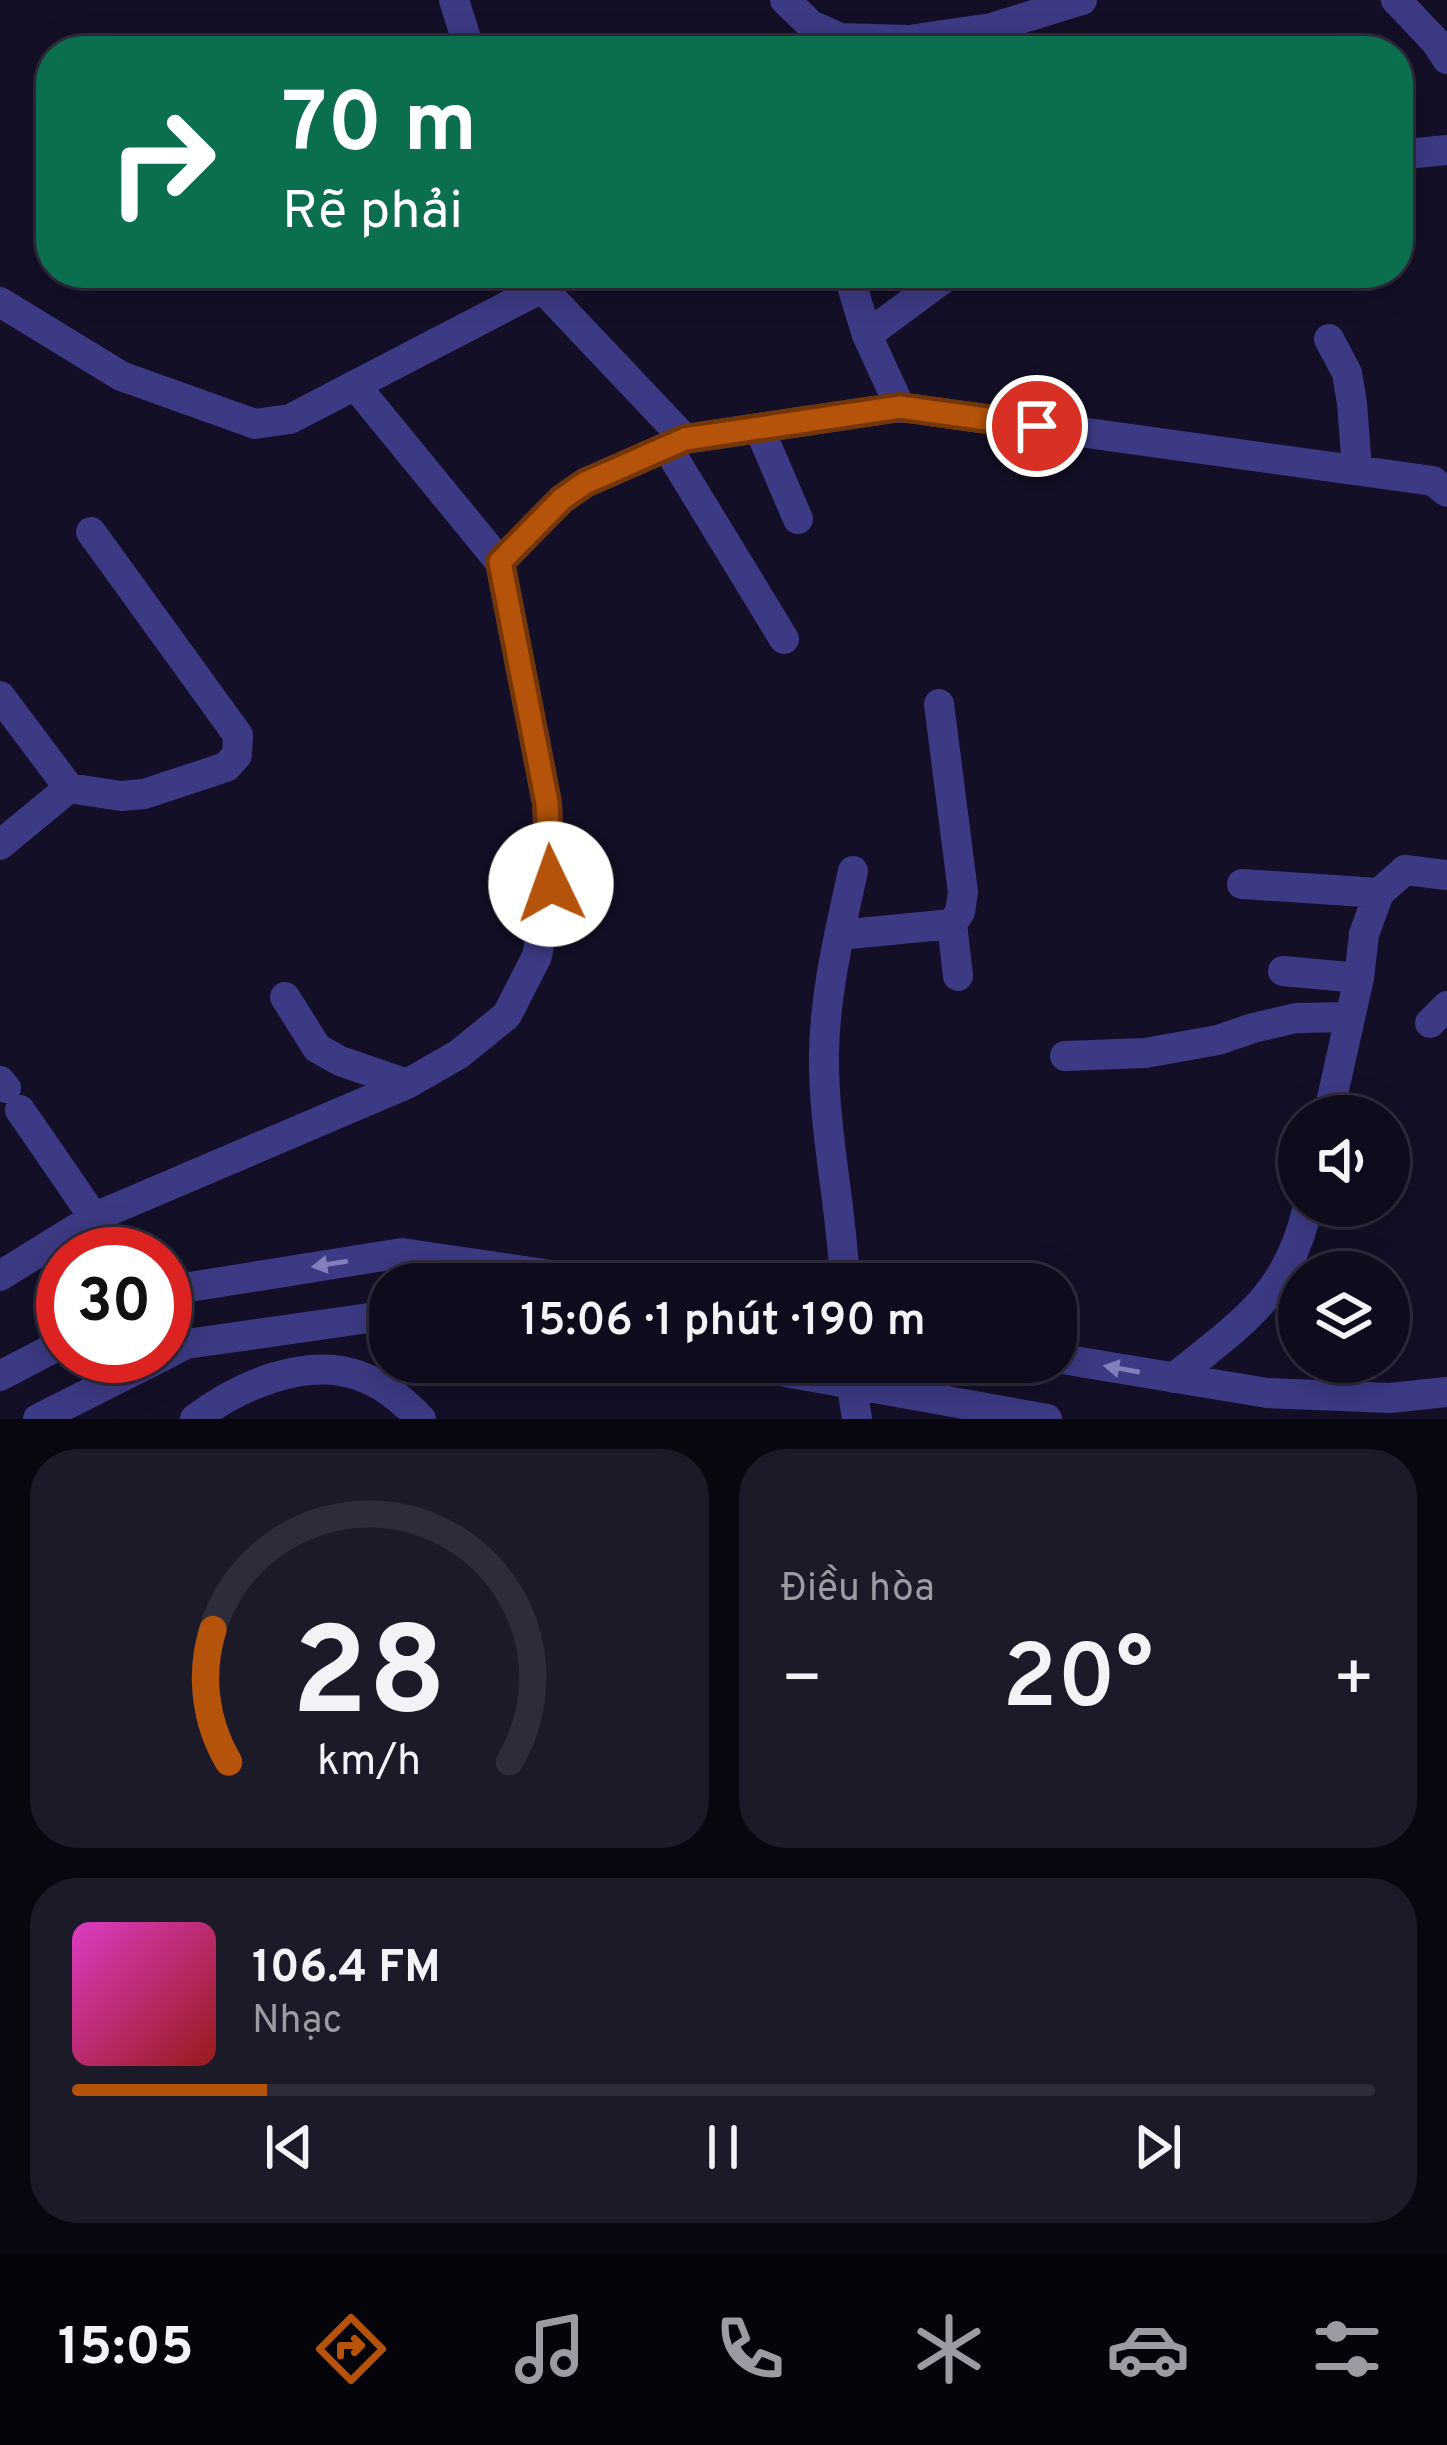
<!DOCTYPE html>
<html lang="vi">
<head>
<meta charset="utf-8">
<style>
  :root { --surface:#0e0b1c; --page:#1c1929; --text:#f1f3f6; --muted:#9b9ba3; --line:#2e2b3b; --accent:#b45309 }
  body { margin:0; font-family:Overpass,sans-serif; background:var(--page); color:var(--text); height:100vh; display:flex; flex-direction:column; font-size:45px; white-space:nowrap }
  * { box-sizing:border-box; margin:0 }
  p { font-size:39px; color:var(--muted) }
  .icon { flex:none; width:66px; height:66px; fill:none; stroke:currentColor; stroke-width:2; stroke-linecap:round; stroke-linejoin:round }
  .map { position:relative; height:1419px; overflow:hidden }
  .drawer { display:flex; flex-direction:column; gap:30px; padding:30px; background:#08060f; flex:1 }
  .drawer>* { flex:none }
  .guide { position:absolute; left:36px; top:36px; width:1377px; height:252px; border-radius:48px; box-shadow:0 6px 30px #0003,0 0 0 3px var(--line); background:#0b6e4f; color:#fff; overflow:hidden }
  .buttons { position:absolute; left:1278px; top:1095px; display:grid; gap:24px }
  .buttons a { display:grid; place-items:center; width:132px; height:132px; border-radius:50%; background:var(--surface); box-shadow:0 6px 30px #0003,0 0 0 3px var(--line); font-size:60px }
  .speed { position:absolute; left:36px; top:1227px; display:flex; gap:24px; font-size:60px; font-weight:700; text-align:center }
  .speed>* { display:grid; place-content:center; width:156px; height:156px; border-radius:50%; background:var(--surface); box-shadow:0 6px 30px #0003,0 0 0 3px var(--line); line-height:1 }
  .speed .limit { border:18px solid #d22; background:#fff; color:#111 }
  .pin { position:absolute; display:grid; place-items:center; width:102px; height:102px; color:#fff; margin:-51px; border:6px solid #fff; border-radius:50%; box-shadow:0 3px 12px #0007 }
  .me { position:absolute; width:132px; margin:-66px; rotate:357deg; stroke-linejoin:round; filter:drop-shadow(0 0 9px #0008) }
  .turn { display:flex; align-items:center; gap:42px; height:252px; padding:0 48px; font-size:54px }
  .turn .icon { width:156px; height:156px; stroke-width:2.5 }
  .turn b { display:block; font-size:84px; line-height:102px }
  .big { font-size:90px; font-weight:600; line-height:1.1 }
  .drawer .widget { flex:1; display:flex; flex-direction:column; justify-content:center; gap:18px; min-width:0; padding:0 42px; border-radius:48px; background:var(--page) }
  .drawer .dial { align-items:center; gap:0 }
  .dial svg { height:312px; overflow:visible; fill:none; stroke:var(--line); stroke-width:7; stroke-linecap:round; text-anchor:middle }
  .dial text { fill:var(--text); stroke:none }
  .song { display:flex; align-items:center; gap:36px }
  .cover { width:144px; height:144px; border-radius:18px; background:linear-gradient(135deg,hsl(310 70% 55%),hsl(0 70% 35%)) }
  .played { height:12px; border-radius:6px; background:linear-gradient(90deg,var(--accent) 15%,var(--line) 15%) }
  .keys { display:flex; justify-content:space-around; direction:ltr }
  .heat { display:flex; justify-content:space-between; align-items:center; font-size:66px; direction:ltr }
  .drawer .tiles { flex:1; display:grid; gap:30px; grid-template-columns:1fr 1fr }
  .widget:last-child { grid-column:span 2 }
  .trip { position:absolute; left:369px; top:1263px; width:708px; height:120px; border-radius:48px; background:var(--surface); box-shadow:0 6px 30px #0003,0 0 0 3px var(--line); font-weight:600; line-height:120px; text-align:center }
  .menu { display:flex; height:192px; justify-content:space-around; align-items:center; background:#06040b; color:var(--muted) }
  .menu .icon { width:84px; height:84px }
  .menu .current { color:var(--accent) }
  .menu b { font-size:54px; color:var(--text) }
  .map>svg:first-child { display:block }
</style>
</head>
<body>
<div class="map">
<svg width="1447" height="1419" viewBox="0 0 1447 1419">
  <rect width="100%" height="100%" fill="#130f26"/>
  <g fill="none" stroke-linecap="round" stroke-linejoin="round">
    <path stroke="#3d3a85" stroke-width="30" d="M454,0L470,51
      M785,0L811,25L840,38L909,40L991,28L1082,0
      M1396,0L1436,42L1447,59
      M1398,155L1447,150
      M538,273L542,288L685,439
      M848,273L867,335L900,407
      M0,302L121,376L255,424L290,419L542,288
      M867,335L951,273
      M1329,339L1347,373L1352,403L1357,470
      M759,428L798,519
      M667,447L784,639
      M500,562L562,499L585,483L685,439L900,407L1433,481L1447,492
      M0,696L69,788L0,845
      M69,788L121,796L144,794L226,767L237,755L238,735L91,532
      M1242,884L1379,893
      M952,924L958,976
      M839,935L952,924L960,912L963,892L939,704
      M1283,971L1359,978
      M285,997L317,1048L340,1061L407,1084
      M1430,1023L1447,1006
      M1065,1056L1145,1053L1218,1040L1253,1028L1296,1018L1350,1017
      M0,1081L6,1088
      M20,1110L119,1254
      M1328,1116L1359,978L1364,934L1379,893L1405,870L1447,875
      M0,1276L95,1217L407,1084L459,1054L507,1015L537,956L551,883L547,803L500,562L355,385
      M845,1284C842,1207 823,1131 824,1053C825,991 840,931 853,871
      M165,1291L402,1253L612,1284
      M165,1355L186,1344L390,1315
      M1056,1358L1267,1393L1390,1398L1447,1392
      M730,1362L1047,1419
      M849,1368L857,1419
      M0,1376L63,1343
      M1174,1378C1241,1323 1288,1296 1308,1206
      M38,1419L163,1356
      M195,1419C238,1386 306,1356 360,1376C385,1385 403,1401 421,1419"/>
  </g>
  <defs><path id="oneway-solid" d="M-6-.8H1V-3.2L6.5 0L1 3.2V.8H-6Z" transform="scale(3)"/></defs>
  <g fill="#837fbc">
    <use href="#oneway-solid" transform="translate(330 1264) rotate(171)"/>
    <use href="#oneway-solid" transform="translate(1122 1369) rotate(-170)"/>
  </g>
  <g fill="none" stroke-linecap="round" stroke-linejoin="round">
    <defs>
      <path id="route" d="M551,884L547,803L500,562L562,499L585,483L685,439L900,407L1037,426"/>
    </defs>
    <use href="#route" stroke="#753606" stroke-width="30"/>
    <use href="#route" stroke="#b45309" stroke-width="21"/>
  </g>
</svg>
<div class="buttons">
<a><svg class="icon" aria-label="sound" viewBox="0 0 24 24"><path d="M4 9h4l5-4v14l-5-4H4zM17 9q2 3 0 6"/></svg></a>
<a><svg class="icon" aria-label="layers" viewBox="0 0 24 24"><path d="M12 4l9 5-9 5-9-5zM3 14l9 5 9-5"/></svg></a>
</div>
<div class="speed"><div class="limit">30</div></div>
<div class="pin" style="left:1037px;top:426px;background:#d93025"><svg class="icon" aria-label="arrive" viewBox="0 0 24 24"><path d="M6 21V4h12l-3 4 3 4H6"/></svg></div>
<svg class="me" style="left:551px;top:884px" viewBox="-20 -20 40 40"><circle r="19" fill="#fff"/><path d="M0-13L10 11 0 6-10 11z" fill="#b45309"/></svg>
<div class="trip">15:06 · 1 phút · 190 m</div>
<div class="guide">
<div class="turn"><svg class="icon" aria-label="right" viewBox="0 0 24 24"><path d="M7 20v-9h11M14 6l5 5-5 5"/></svg><div><b>70 m</b>Rẽ phải</div></div>
</div>
</div>
<section class="drawer">
<div class="tiles">
<div class="widget dial"><svg viewBox="0 0 100 80">
<path d="M14 69A42 42 0 1 1 86 69"/>
<path d="M14 69A42 42 0 0 1 10 35" stroke="#b45309"/>
<text x="50" y="56" font-size="32" font-weight="700">28</text>
<text x="50" y="72" font-size="11">km/h</text>
</svg></div>
<div class="widget"><p>Điều hòa</p>
<div class="heat"><a>−</a><b class="big">20°</b><a>+</a></div>
</div>
<div class="widget">
<div class="song"><i class="cover"></i><div><b>106.4 FM</b><p>Nhạc</p></div></div>
<div class="played"></div>
<div class="keys"><svg class="icon" aria-label="previous" viewBox="0 0 24 24"><path d="M18 5L8 12l10 7zM5 5v14"/></svg><svg class="icon" aria-label="pause" viewBox="0 0 24 24"><path d="M8 5v14M16 5v14"/></svg><svg class="icon" aria-label="next" viewBox="0 0 24 24"><path d="M6 5l10 7-10 7zM19 5v14"/></svg></div>
</div>
</div>
</section>
<nav class="menu">
<b>15:05</b>
<svg class="icon current" aria-label="directions" viewBox="0 0 24 24"><path d="M12 3l9 9-9 9-9-9zM9 14v-3h6M13 9l2 2-2 2"/></svg>
<svg class="icon" aria-label="music" viewBox="0 0 24 24"><path d="M9 18V5l10-2v13"/><circle cx="6" cy="18" r="3"/><circle cx="16" cy="16" r="3"/></svg>
<svg class="icon" aria-label="phone" viewBox="0 0 24 24"><path d="M5 4h4l2 5-3 2q2 4 5 5l2-3 5 2v4C11 20 4 13 5 4z"/></svg>
<svg class="icon" aria-label="climate" viewBox="0 0 24 24"><path d="M12 3v18M4 7l16 10M4 17L20 7"/></svg>
<svg class="icon" aria-label="car" viewBox="0 0 24 24"><path d="M5 17H2v-5l4-1 3-4h7l3 4 3 1v5h-3M9 17h6M6 11h13"/><circle cx="7" cy="17" r="2"/><circle cx="17" cy="17" r="2"/></svg>
<svg class="icon" aria-label="filters" viewBox="0 0 24 24"><path d="M4 7h16M4 17h16"/><circle cx="9" cy="7" r="2"/><circle cx="15" cy="17" r="2"/></svg>
</nav>
</body>
</html>
